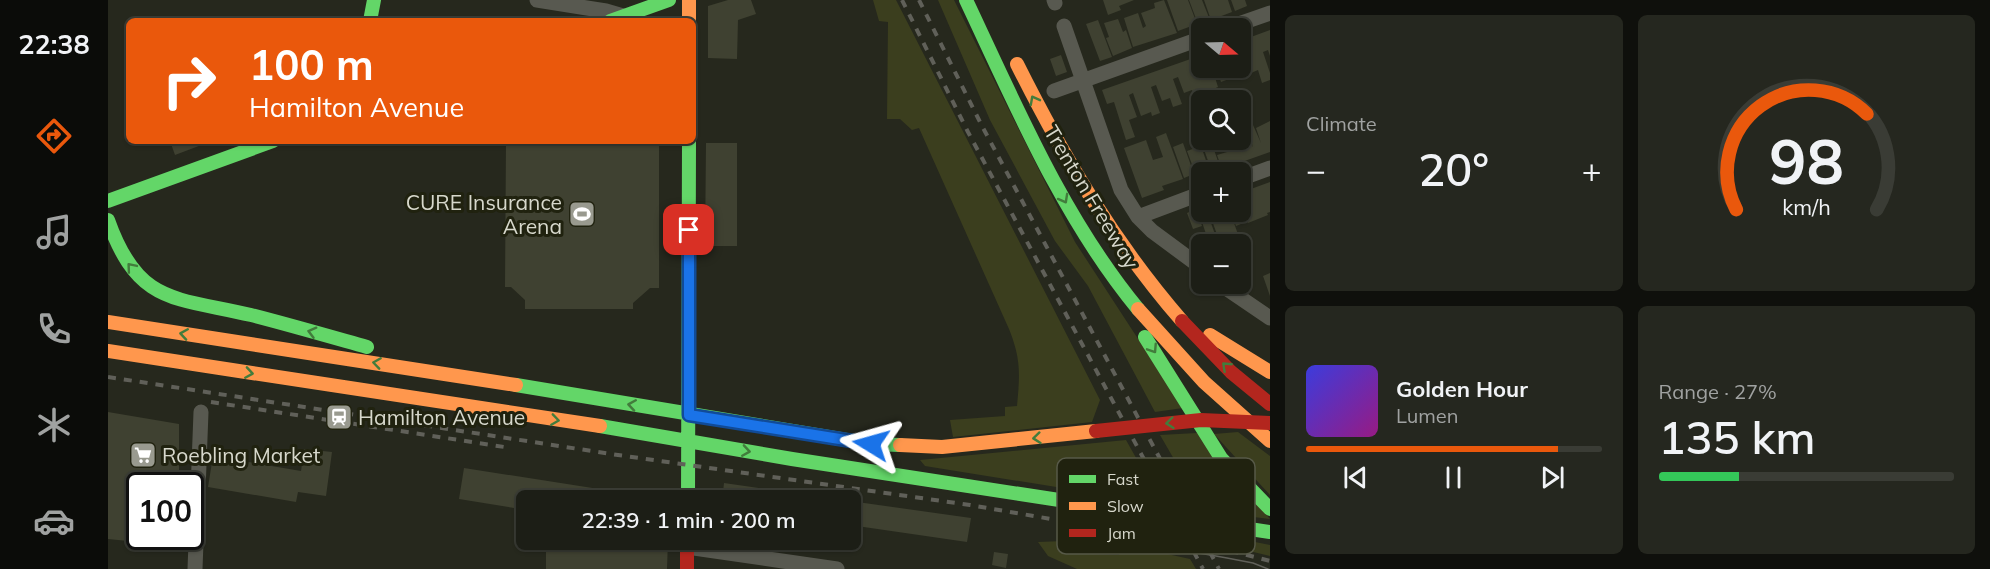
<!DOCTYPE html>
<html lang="en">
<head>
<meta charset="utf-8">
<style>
  :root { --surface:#1c1e16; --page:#25271f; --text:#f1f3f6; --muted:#a0a2a1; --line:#3a3c35; --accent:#ea580c }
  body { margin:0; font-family:Mulish,sans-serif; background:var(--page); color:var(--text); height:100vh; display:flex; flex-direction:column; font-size:22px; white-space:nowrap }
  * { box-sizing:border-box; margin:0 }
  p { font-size:20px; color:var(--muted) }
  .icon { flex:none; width:33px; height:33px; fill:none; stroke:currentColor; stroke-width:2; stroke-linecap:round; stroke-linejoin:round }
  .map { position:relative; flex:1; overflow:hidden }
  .details { display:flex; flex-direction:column; gap:15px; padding:15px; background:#0f100c; width:720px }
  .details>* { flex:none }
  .guide { position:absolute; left:18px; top:18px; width:570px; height:126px; border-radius:9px; box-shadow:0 2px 4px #0004,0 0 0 2px var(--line); background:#ea580c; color:#fff; overflow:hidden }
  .needle { width:39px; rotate:109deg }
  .controls { position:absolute; left:1083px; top:18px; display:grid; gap:12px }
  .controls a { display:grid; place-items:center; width:60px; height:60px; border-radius:9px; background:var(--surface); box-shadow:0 2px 4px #0004,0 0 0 2px var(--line); font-size:30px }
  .speed { position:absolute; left:18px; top:472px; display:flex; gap:12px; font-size:30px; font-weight:700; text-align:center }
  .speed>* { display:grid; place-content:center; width:78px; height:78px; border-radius:50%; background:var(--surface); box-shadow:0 2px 4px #0004,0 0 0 2px var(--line); line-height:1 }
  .speed .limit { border:3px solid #111; border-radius:9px; background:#fff; color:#111 }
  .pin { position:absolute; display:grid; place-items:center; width:51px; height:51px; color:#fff; margin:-26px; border-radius:12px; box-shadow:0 3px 9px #0006 }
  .me { position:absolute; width:66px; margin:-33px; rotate:278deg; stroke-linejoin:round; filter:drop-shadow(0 0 4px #0008) }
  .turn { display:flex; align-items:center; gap:21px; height:126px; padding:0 24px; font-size:27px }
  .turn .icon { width:78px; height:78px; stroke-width:2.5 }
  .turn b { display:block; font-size:42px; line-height:51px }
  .big { font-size:45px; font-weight:600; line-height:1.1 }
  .details .widget { flex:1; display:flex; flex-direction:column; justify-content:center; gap:9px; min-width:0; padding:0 21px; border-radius:9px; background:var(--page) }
  .details .dial { align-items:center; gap:0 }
  .dial svg { height:156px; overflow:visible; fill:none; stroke:var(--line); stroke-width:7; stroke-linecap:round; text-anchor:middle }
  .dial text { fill:var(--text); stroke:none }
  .song { display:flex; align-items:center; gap:18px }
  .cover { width:72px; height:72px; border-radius:9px; background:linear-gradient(135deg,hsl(240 70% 55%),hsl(310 70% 35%)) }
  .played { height:6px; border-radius:3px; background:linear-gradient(90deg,var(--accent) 85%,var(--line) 85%) }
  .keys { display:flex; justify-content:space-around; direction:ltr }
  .heat { display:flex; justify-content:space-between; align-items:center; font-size:33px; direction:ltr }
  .charge { height:9px; border-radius:4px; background:linear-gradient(90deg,#34c759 27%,var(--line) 0) }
  .details .tiles { flex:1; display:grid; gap:15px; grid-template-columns:repeat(2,1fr) }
  .trip { position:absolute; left:408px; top:490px; width:345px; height:60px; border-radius:9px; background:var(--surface); box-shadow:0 2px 4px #0004,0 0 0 2px var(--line); font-weight:600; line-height:60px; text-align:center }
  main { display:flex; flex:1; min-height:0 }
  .tabs { display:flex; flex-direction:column; width:108px; justify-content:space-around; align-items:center; background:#0b0c09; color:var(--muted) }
  .tabs .icon { width:42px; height:42px }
  .tabs .selected { color:var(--accent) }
  .tabs b { font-size:27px; color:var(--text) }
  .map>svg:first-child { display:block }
</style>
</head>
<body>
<main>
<nav class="tabs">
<b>22:38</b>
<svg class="icon selected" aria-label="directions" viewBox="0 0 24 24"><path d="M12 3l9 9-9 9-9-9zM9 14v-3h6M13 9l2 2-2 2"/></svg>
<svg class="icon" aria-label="music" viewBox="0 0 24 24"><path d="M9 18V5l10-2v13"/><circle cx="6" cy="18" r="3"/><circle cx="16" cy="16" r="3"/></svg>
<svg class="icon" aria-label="phone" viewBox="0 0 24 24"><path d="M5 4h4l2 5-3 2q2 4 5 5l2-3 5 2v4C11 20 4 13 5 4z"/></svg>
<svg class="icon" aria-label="climate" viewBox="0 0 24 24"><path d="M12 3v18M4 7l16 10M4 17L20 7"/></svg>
<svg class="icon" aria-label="car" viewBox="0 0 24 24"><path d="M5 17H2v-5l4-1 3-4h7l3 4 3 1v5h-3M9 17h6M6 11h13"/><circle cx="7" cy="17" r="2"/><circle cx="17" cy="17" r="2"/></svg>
</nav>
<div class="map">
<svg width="1162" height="569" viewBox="0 0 1162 569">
  <rect width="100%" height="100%" fill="#26281d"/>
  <path fill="#3b3e1e" d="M765,0H788L992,400L984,422L845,437L842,420L897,416V407L909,406C912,374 913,359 901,329L811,128L804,130L792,119H779L780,22L771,21Z
    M830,0H846L967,242L1075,408L1047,412L980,286L947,241L882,120Z
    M1130,432L1162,456V495L1106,434Z
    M1089,433L1162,519L1096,511L1052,435Z
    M1018,440L1054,504L817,466L812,460Z
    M1107,534L1162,545V556L1112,544Z
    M956,541L983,543L984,554L1011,555L1014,544L1082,559L1088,569H969L940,556L930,542Z"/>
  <path fill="#3f4131" d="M620,0H643L648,14L630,20L629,59L600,58V6Z
    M995,0H1026L1011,6L1013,10L1000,15Z
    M1056,0L1069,33L1025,47L1016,18L1030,13L1035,28L1038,26L1033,13L1047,8L1046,3Z
    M1059,0H1080L1089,24L1070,31Z
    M1081,0H1094L1102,20L1090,24Z
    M1096,0H1120L1124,12L1103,20Z
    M1123,0H1137L1139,6L1127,11Z
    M1010,19L1015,32L1018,30L1024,48L1005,56L998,38L1001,37L996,23Z
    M990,20L1004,57L992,61L978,24Z
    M1162,30V56L1160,50L1155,52L1162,73V80L1154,83L1150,70L1143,73L1138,58L1135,59L1138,69L1131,72L1129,68H1132V41Z
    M953,55L959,72L948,76L942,59Z
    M1094,55V68H1124L1126,74L1119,77L1121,79L1113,82L1109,70L1105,71L1110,87L1096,93L1099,100H1094V111H1092L1084,90L1076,93L1070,77L1065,79L1074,104L1065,107L1062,98L1054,101L1048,85L1043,87L1052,113L1044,116L1043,112L1033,116L1025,93L1021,95L1029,117L1021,120L1027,137L1018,140L1006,102L999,104L994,90Z
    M1094,120V135L1090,136L1085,123Z
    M1162,121V152L1114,169L1109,155L1126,150L1125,148L1134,144L1132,136L1139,134L1145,147L1139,127L1145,125L1153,143L1148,128Z
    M1058,133L1075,179L1054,186L1056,190L1034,198L1016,148L1038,140L1045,160L1055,157L1048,137Z
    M62,141H104L67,155Z
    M398,141H551V288H542L525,303V309H417V300L403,287H397Z
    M1103,141L1113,170L1107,172H1104L1094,144Z
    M598,143H629V246H597Z
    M1075,143L1086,174L1076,178L1065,147Z
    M1093,146L1102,172H1094V177L1089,178L1079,151Z
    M1162,182V212L1159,213L1160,215L1140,223L1132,203V193Z
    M1133,207L1138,222L1128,226L1123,212H1132Z
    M1088,209L1094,226L1085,229L1079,213Z
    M1094,209V212H1099L1108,237L1100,240L1090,210Z
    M1101,212H1122L1131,237L1112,243Z
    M1162,273V296L1155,276Z
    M0,412L71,424V486H32V537H70V546L0,539Z
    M196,449L224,452L218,496L190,492L188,502L100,487L105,456L193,471Z
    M356,468L561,500V501H418V510L351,499Z
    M616,483L736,500V501H614Z
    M742,501L863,518L859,542L742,525Z
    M438,540H560L559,569H438Z
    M886,552L900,554L898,568L884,565Z"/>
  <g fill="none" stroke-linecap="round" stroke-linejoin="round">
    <path stroke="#585950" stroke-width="15" d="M429,0L498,11L515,16
      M946,0L947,3
      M956,26L1013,190L1030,217L1044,231L1094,268
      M1119,28L1162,13
      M946,91L1094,38
      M1132,179L1162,168
      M1030,217L1094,193
      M1112,284L1162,318
      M579,547L729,569
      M87,569L93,412"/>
    <path stroke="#63d668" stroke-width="14" d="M858,0C908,106 955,218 1030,309
      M262,21L266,0
      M502,21L561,0
      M0,201L165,141
      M0,220C30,305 67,297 143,315C182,325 220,336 259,347
      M1037,337L1113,458L1162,509
      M408,385L763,444L792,445
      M492,426L684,459L1016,510
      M580,501L581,141"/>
    <path stroke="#ff974d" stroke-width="14" d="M581,0V21
      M909,64C955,156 1006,243 1074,321
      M1030,309L1096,382L1162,441
      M0,322L408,385
      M1102,335L1162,372
      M0,351L492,426
      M792,445L834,447L988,431"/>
    <path stroke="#b3261e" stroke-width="14" d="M1074,321L1123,372L1162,404
      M579,540V569"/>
    <path stroke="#606059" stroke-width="1.5" d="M990,535L1119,558L1145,563L1160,569"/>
    <path stroke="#606059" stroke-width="4" stroke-dasharray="8 8" stroke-linecap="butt" d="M794,0L860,132L1095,569
      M811,0L874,126L1111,569
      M0,377L510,455L862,505L1116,549L1162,561
      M103,402L403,448"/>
    <path stroke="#63d668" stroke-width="14" d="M1016,510L1162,532"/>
    <path stroke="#b3261e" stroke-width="14" d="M988,431L1093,420L1162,423"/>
  </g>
  <defs><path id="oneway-chevron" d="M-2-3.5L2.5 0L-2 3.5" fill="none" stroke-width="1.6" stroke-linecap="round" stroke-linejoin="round" transform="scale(1.5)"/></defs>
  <g stroke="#427c3c">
    <use href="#oneway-chevron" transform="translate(926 100) rotate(-118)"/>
    <use href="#oneway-chevron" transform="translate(956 199) rotate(61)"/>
    <use href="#oneway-chevron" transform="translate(23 267) rotate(-130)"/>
    <use href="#oneway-chevron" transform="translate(204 332) rotate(-165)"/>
    <use href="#oneway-chevron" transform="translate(76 334) rotate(-171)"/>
    <use href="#oneway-chevron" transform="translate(1045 349) rotate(57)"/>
    <use href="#oneway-chevron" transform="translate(269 363) rotate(-172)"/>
    <use href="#oneway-chevron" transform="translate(1118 366) rotate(-137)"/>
    <use href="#oneway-chevron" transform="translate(141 373) rotate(9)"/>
    <use href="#oneway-chevron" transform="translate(524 405) rotate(-171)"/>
    <use href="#oneway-chevron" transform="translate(447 420) rotate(8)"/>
    <use href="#oneway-chevron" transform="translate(1062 423) rotate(174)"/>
    <use href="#oneway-chevron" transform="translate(929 438) rotate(174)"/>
    <use href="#oneway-chevron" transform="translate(638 451) rotate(9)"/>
  </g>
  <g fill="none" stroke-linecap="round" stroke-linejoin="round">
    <defs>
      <path id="route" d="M581,230V415L763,444"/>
    </defs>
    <use href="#route" stroke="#114b97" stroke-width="15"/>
    <use href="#route" stroke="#1a73e8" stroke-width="10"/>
  </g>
  <defs>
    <symbol id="stadium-square" viewBox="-11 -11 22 22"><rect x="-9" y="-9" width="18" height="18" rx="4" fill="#999a8f" stroke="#20220f"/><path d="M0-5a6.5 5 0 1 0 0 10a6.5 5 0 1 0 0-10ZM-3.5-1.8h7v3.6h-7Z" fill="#fff"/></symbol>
    <symbol id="station-square" viewBox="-11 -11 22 22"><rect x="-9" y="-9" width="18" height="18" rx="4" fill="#999a8f" stroke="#20220f"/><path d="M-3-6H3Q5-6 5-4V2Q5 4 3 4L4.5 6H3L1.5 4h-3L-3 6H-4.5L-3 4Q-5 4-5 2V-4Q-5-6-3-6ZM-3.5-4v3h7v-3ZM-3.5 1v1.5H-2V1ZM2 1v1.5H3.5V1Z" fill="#fff"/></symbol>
    <symbol id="supermarket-square" viewBox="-11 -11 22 22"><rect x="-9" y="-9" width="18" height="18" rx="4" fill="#999a8f" stroke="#20220f"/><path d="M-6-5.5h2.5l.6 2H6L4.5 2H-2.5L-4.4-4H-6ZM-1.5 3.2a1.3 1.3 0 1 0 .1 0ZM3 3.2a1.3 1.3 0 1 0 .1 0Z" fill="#fff"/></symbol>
  </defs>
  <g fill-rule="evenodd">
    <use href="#stadium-square" x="459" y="199" width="30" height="30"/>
    <use href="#station-square" x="216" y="402" width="30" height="30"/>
    <use href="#supermarket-square" x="20" y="440" width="30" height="30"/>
  </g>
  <g text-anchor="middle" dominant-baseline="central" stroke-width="6" stroke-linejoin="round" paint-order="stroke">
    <g font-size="21" fill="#d7d8cc" stroke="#20220f">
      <text transform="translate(984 197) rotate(59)">Trenton Freeway</text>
    </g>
    <g font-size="21" fill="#d7d8cc" stroke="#20220f" text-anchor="start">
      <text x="454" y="202" text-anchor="end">CURE Insurance<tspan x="454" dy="24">Arena</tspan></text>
      <text x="250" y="417">Hamilton Avenue</text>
      <text x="54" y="455">Roebling Market</text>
    </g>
  </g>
  <rect x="949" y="458" width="198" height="96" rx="9" fill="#20220f" stroke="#575948" stroke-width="1.5"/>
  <rect x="961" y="475" width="27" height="8" fill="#63d668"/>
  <rect x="961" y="502" width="27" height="8" fill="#ff974d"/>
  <rect x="961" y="529" width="27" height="8" fill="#b3261e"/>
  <g font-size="16" fill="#d7d8cc">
    <text x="999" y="485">Fast</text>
    <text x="999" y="512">Slow</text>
    <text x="999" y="539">Jam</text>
  </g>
</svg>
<div class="controls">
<a><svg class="needle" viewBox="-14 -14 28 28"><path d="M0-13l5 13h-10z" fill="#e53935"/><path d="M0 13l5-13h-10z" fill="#a0a2a1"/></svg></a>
<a><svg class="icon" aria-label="search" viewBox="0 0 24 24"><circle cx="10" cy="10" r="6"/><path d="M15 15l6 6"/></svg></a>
<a>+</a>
<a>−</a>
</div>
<div class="speed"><div class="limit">100</div></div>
<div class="pin" style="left:581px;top:230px;background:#d93025"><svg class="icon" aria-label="arrive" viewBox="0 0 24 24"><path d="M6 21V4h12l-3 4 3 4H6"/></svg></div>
<svg class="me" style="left:763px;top:444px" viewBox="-20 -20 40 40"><path d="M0-17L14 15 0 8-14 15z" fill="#1a73e8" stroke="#fff" stroke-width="4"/></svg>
<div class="trip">22:39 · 1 min · 200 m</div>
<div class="guide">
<div class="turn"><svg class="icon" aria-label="right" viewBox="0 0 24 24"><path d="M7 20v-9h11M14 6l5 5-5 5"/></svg><div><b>100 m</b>Hamilton Avenue</div></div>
</div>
</div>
<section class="details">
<div class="tiles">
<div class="widget"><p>Climate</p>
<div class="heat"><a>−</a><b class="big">20°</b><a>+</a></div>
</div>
<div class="widget dial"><svg viewBox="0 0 100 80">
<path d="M14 69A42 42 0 1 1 86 69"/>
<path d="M14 69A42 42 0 0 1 81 20" stroke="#ea580c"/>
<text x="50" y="56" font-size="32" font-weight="700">98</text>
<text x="50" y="72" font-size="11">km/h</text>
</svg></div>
<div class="widget">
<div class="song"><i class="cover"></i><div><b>Golden Hour</b><p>Lumen</p></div></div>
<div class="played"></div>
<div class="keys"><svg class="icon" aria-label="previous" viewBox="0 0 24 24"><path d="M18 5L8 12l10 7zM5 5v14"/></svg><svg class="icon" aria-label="pause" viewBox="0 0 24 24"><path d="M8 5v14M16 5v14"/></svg><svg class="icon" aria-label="next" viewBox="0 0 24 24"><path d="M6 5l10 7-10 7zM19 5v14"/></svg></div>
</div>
<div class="widget"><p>Range · 27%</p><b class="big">135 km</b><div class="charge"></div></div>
</div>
</section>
</main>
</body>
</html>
